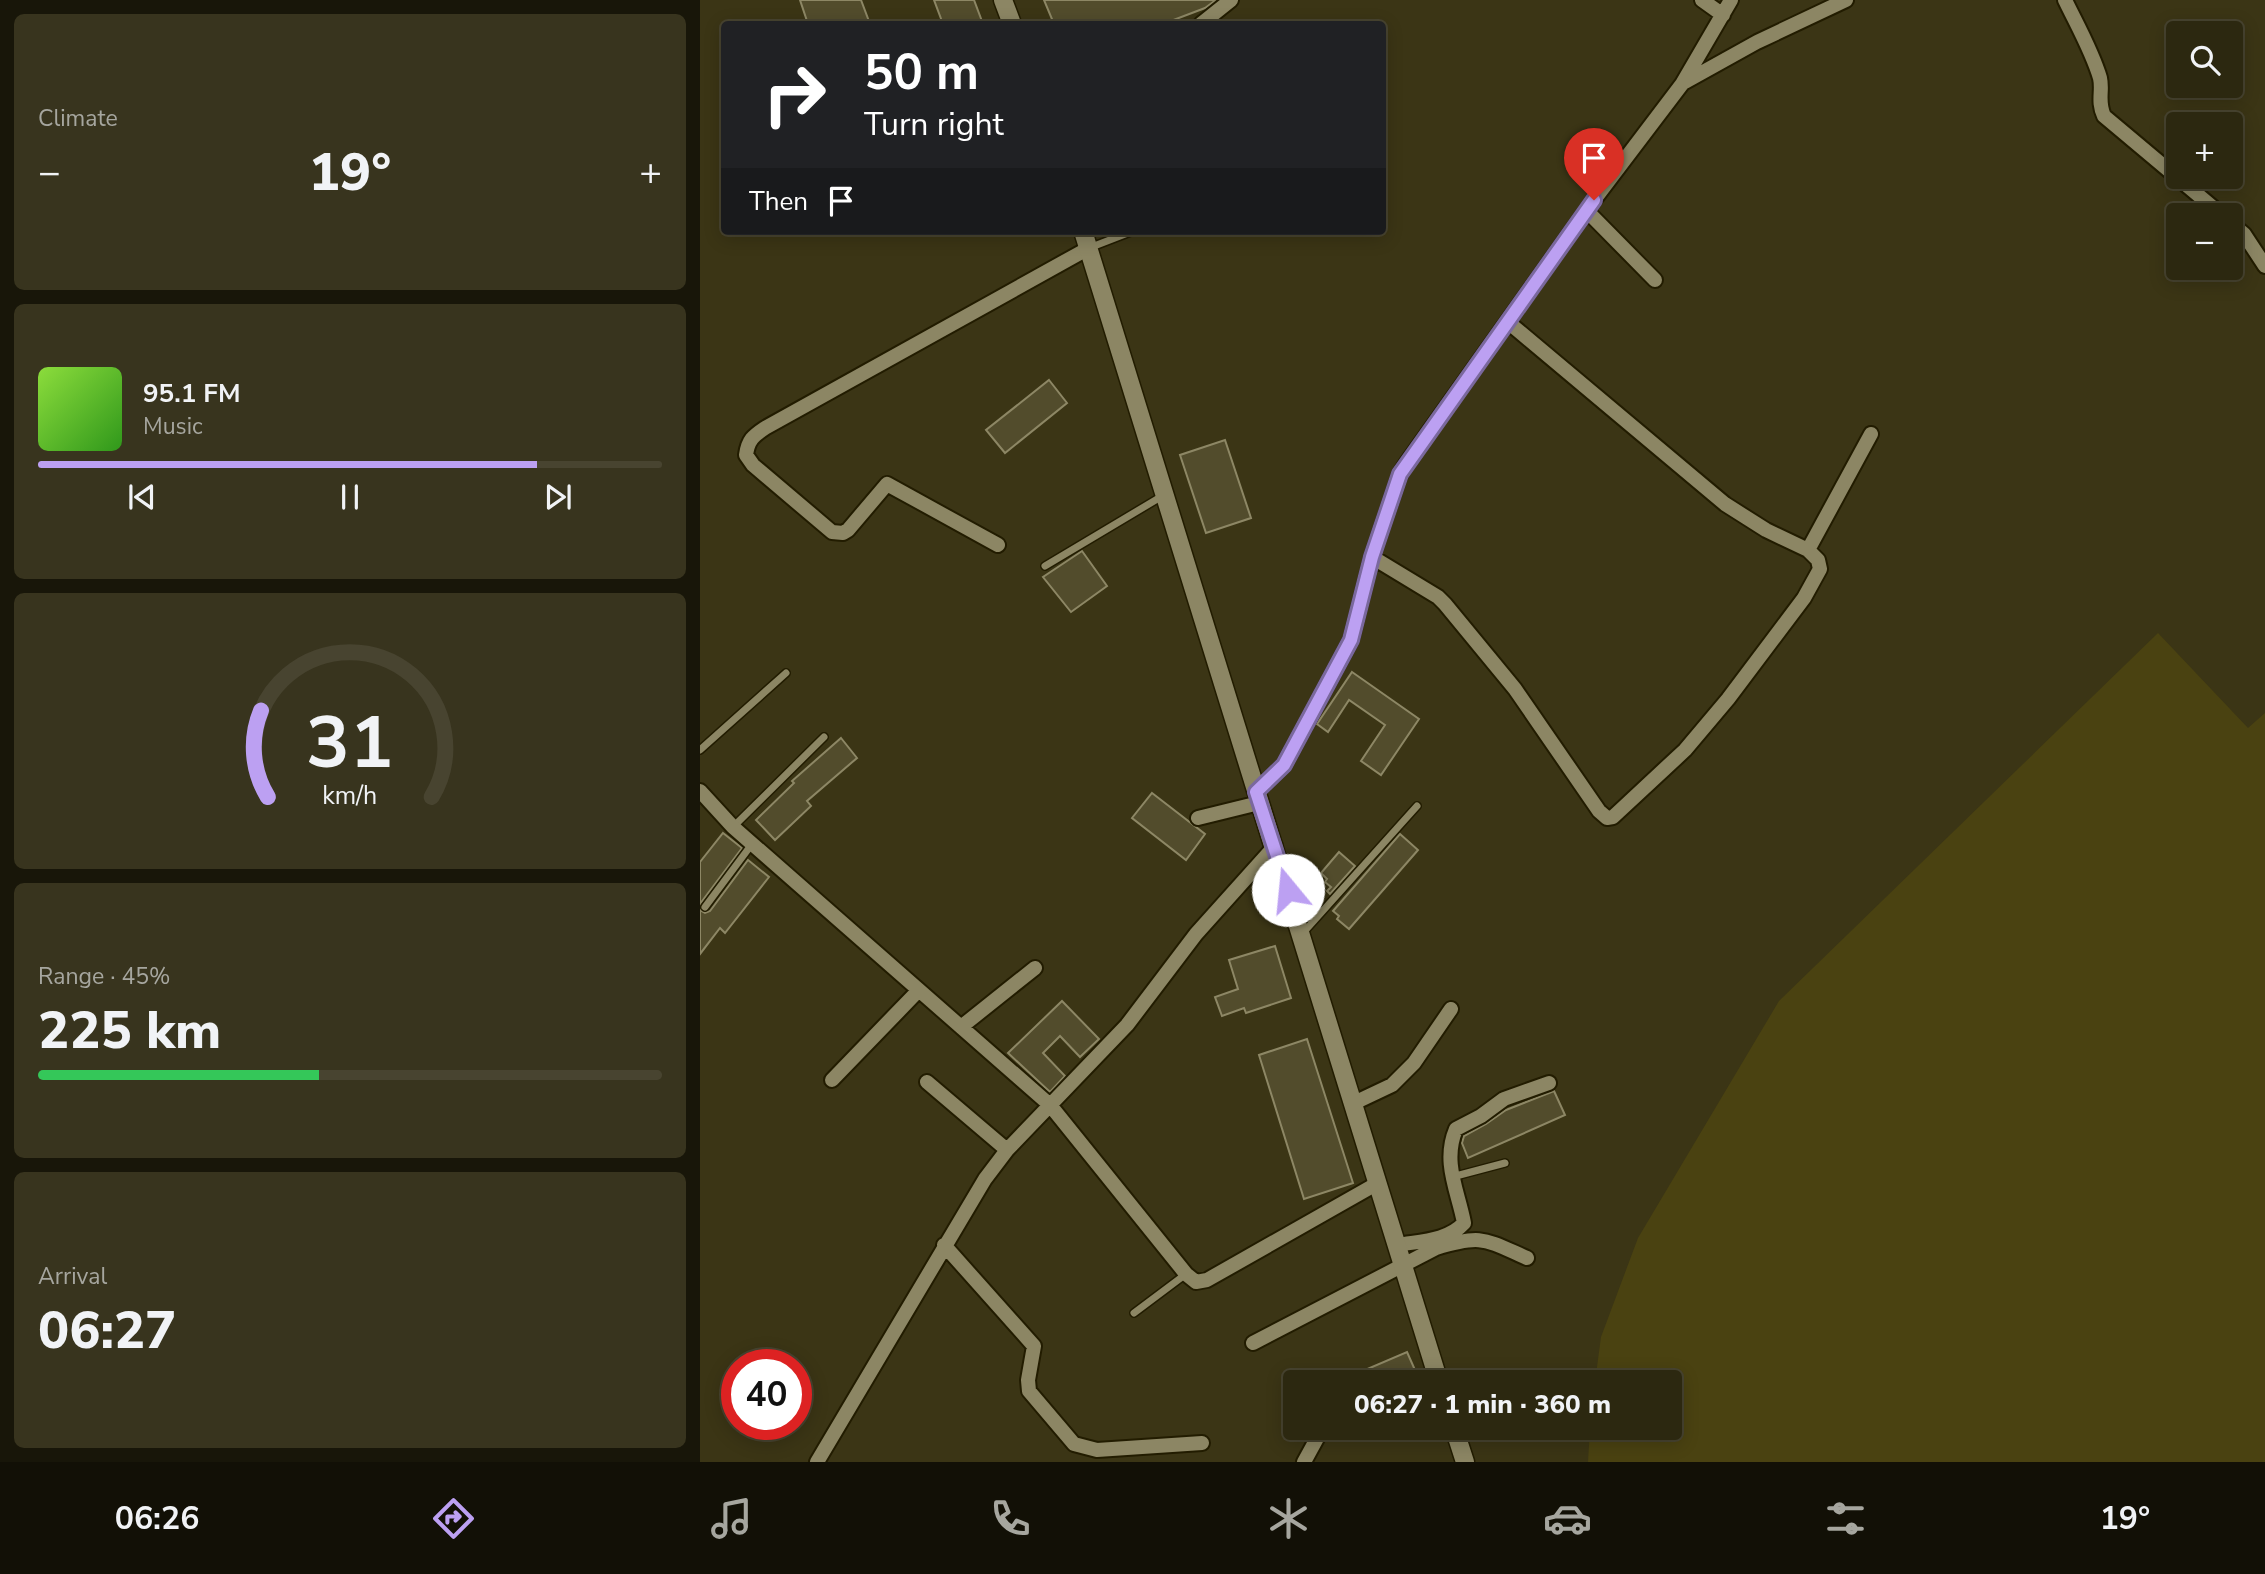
<!DOCTYPE html>
<html lang="en">
<head>
<meta charset="utf-8">
<style>
  :root { --surface:#2c2810; --page:#38341e; --text:#f1f3f6; --muted:#a6a69f; --line:#484430; --accent:#bca0f2 }
  body { margin:0; font-family:"Nunito Sans",sans-serif; background:var(--page); color:var(--text); height:100vh; display:flex; flex-direction:column; font-size:26px; white-space:nowrap }
  * { box-sizing:border-box; margin:0 }
  p { font-size:23px; color:var(--muted) }
  .icon { flex:none; width:38px; height:38px; fill:none; stroke:currentColor; stroke-width:2; stroke-linecap:round; stroke-linejoin:round }
  .map { position:relative; flex:1; overflow:hidden }
  .side { display:flex; flex-direction:column; gap:14px; padding:14px; background:#181609; width:700px }
  .side>* { flex:none }
  .guide { position:absolute; left:21px; top:21px; width:665px; height:214px; border-radius:7px; box-shadow:0 4px 18px #0003,0 0 0 2px var(--line); background:#202124; color:#fff; overflow:hidden }
  .buttons { position:absolute; left:1466px; top:21px; display:grid; gap:14px }
  .buttons a { display:grid; place-items:center; width:77px; height:77px; border-radius:7px; background:var(--surface); box-shadow:0 4px 18px #0003,0 0 0 2px var(--line); font-size:35px }
  .speed { position:absolute; left:21px; top:1349px; display:flex; gap:14px; font-size:35px; font-weight:700; text-align:center }
  .speed>* { display:grid; place-content:center; width:91px; height:91px; border-radius:50%; background:var(--surface); box-shadow:0 4px 18px #0003,0 0 0 2px var(--line); line-height:1 }
  .speed .limit { border:10px solid #d22; background:#fff; color:#111 }
  .pin { position:absolute; display:grid; place-items:center; width:60px; height:60px; color:#fff; margin:-72px -30px; border-radius:50% 50% 50% 0; rotate:-45deg; box-shadow:0 0 7px #0007 }
  .pin .icon { rotate:45deg }
  .me { position:absolute; width:77px; margin:-38px; rotate:343deg; stroke-linejoin:round; filter:drop-shadow(0 0 5px #0008) }
  .turn { display:flex; align-items:center; gap:24px; height:147px; padding:0 28px; font-size:32px }
  .turn .icon { width:91px; height:91px; stroke-width:2.5 }
  .turn b { display:block; font-size:49px; line-height:60px }
  .then { display:flex; align-items:center; height:66px; padding:0 28px; background:#0003; gap:14px; font-size:26px }
  .big { font-size:52px; font-weight:800; line-height:1.1 }
  .side .widget { flex:1; display:flex; flex-direction:column; justify-content:center; gap:10px; min-width:0; padding:0 24px; border-radius:10px; background:var(--page) }
  .side .dial { align-items:center; gap:0 }
  .dial svg { height:182px; overflow:visible; fill:none; stroke:var(--line); stroke-width:7; stroke-linecap:round; text-anchor:middle }
  .dial text { fill:var(--text); stroke:none }
  .song { display:flex; align-items:center; gap:21px }
  .cover { width:84px; height:84px; border-radius:10px; background:linear-gradient(135deg,hsl(90 70% 55%),hsl(110 70% 35%)) }
  .played { height:7px; border-radius:4px; background:linear-gradient(90deg,var(--accent) 80%,var(--line) 80%) }
  .keys { display:flex; justify-content:space-around; direction:ltr }
  .heat { display:flex; justify-content:space-between; align-items:center; font-size:38px; direction:ltr }
  .charge { height:10px; border-radius:5px; background:linear-gradient(90deg,#34c759 45%,var(--line) 0) }
  .trip { position:absolute; left:583px; top:1370px; width:399px; height:70px; border-radius:7px; background:var(--surface); box-shadow:0 4px 18px #0003,0 0 0 2px var(--line); font-weight:800; line-height:70px; text-align:center }
  .tabs { display:flex; height:112px; justify-content:space-around; align-items:center; background:#121006; color:var(--muted) }
  .tabs .icon { width:49px; height:49px }
  .tabs .on { color:var(--accent) }
  .tabs b { font-size:32px; color:var(--text) }
  main { display:flex; flex:1; min-height:0 }
  .map>svg:first-child { display:block }
</style>
</head>
<body>
<main>
<section class="side">
<div class="widget"><p>Climate</p>
<div class="heat"><a>−</a><b class="big">19°</b><a>+</a></div>
</div>
<div class="widget">
<div class="song"><i class="cover"></i><div><b>95.1 FM</b><p>Music</p></div></div>
<div class="played"></div>
<div class="keys"><svg class="icon" aria-label="previous" viewBox="0 0 24 24"><path d="M18 5L8 12l10 7zM5 5v14"/></svg><svg class="icon" aria-label="pause" viewBox="0 0 24 24"><path d="M8 5v14M16 5v14"/></svg><svg class="icon" aria-label="next" viewBox="0 0 24 24"><path d="M6 5l10 7-10 7zM19 5v14"/></svg></div>
</div>
<div class="widget dial"><svg viewBox="0 0 100 80">
<path d="M14 69A42 42 0 1 1 86 69"/>
<path d="M14 69A42 42 0 0 1 11 31" stroke="#bca0f2"/>
<text x="50" y="56" font-size="32" font-weight="700">31</text>
<text x="50" y="72" font-size="11">km/h</text>
</svg></div>
<div class="widget"><p>Range · 45%</p><b class="big">225 km</b><div class="charge"></div></div>
<div class="widget"><p>Arrival</p><b class="big">06:27</b></div>
</section>
<div class="map">
<svg width="1565" height="1462" viewBox="0 0 1565 1462">
  <rect width="100%" height="100%" fill="#3b3515"/>
  <path fill="#4a4211" d="M1458,633L1548,728L1565,713V1462H888L890,1428H970V1382H895L901,1337L938,1238L1079,1001Z"/>
  <path fill="#524c2c" stroke="#8d8765" stroke-width="2" d="M100,0H161L170,24H108Z
    M234,0H274L283,24H243Z
    M344,0H516L505,8L463,24H354Z
    M349,380L367,403L305,453L286,430Z
    M525,440L551,518L506,533L480,455Z
    M382,551L407,586L371,612L343,577Z
    M652,672L719,719L681,775L661,761L685,725L649,700L628,732L617,724Z
    M141,738L157,758L107,801L111,806L75,840L56,820L94,783L92,781Z
    M452,793L505,834L486,860L432,818Z
    M23,833L42,848L0,904V862Z
    M700,834L718,850L649,929L637,919L639,916L633,911Z
    M639,852L655,866L630,894L627,891L631,887L625,882L627,879L621,873Z
    M48,860L69,877L25,933L20,928L0,954V910L5,913L10,911Z
    M575,946L591,998L546,1013L544,1008L522,1016L515,997L538,989L529,960Z
    M362,1001L399,1039L380,1057L360,1036L343,1053L365,1076L350,1092L308,1053Z
    M607,1039L653,1183L604,1199L559,1055Z
    M854,1091L865,1115L768,1158L762,1143L764,1136L786,1124L806,1110Z
    M707,1352L715,1370L687,1382H637Z"/>
  <g fill="none" stroke-linecap="round" stroke-linejoin="round">
    <defs>
      <path id="service" d="M389,248L433,231
        M345,566L464,495
        M0,750L86,673
        M33,827L124,737
        M5,907L52,844
        M602,934L717,806
        M752,1177L805,1163
        M434,1313L486,1274"/>
      <path id="minor" d="M1002,0L1023,15
        M1365,0C1377,25 1392,51 1400,78C1403,91 1397,101 1404,116L1522,215
        M501,24L531,0
        M985,82L1057,42L1146,0
        M887,211L955,280
        M1531,223L1544,234L1565,266
        M298,545L187,484L148,530L143,533L132,532L53,465L46,455C48,440 53,436 65,428L389,248
        M1108,550L1171,434
        M672,557L738,597L745,604L815,689L899,811L907,818L913,817L985,750L1028,699L1104,598L1120,569L1118,560L1108,550L1066,530L1025,504L808,322
        M0,791L33,827L350,1105L486,1274L496,1282L507,1280L678,1183
        M556,792L584,765L651,640L672,557L700,474L706,464L894,200L982,84L1031,0
        M498,818L559,803
        M261,1027L335,968
        M132,1080L218,991
        M227,1082L307,1150
        M654,1103L692,1085L714,1063L751,1009
        M244,1245L334,1346L328,1380L329,1391L374,1444L397,1450L502,1443
        M698,1245C720,1241 748,1241 764,1223C758,1191 742,1162 756,1129L781,1116L804,1099L849,1083
        M553,1343L736,1248C782,1234 784,1239 827,1258
        M117,1462L285,1179L307,1150L427,1025L496,934L575,846
        M604,1462L621,1431L626,1428"/>
      <path id="tertiary" d="M303,0L312,24
        M383,231L739,1382
        M754,1428L765,1462"/>
    </defs>
    <use href="#service" stroke="#221c00" stroke-width="10"/>
    <use href="#minor" stroke="#221c00" stroke-width="18"/>
    <use href="#tertiary" stroke="#221c00" stroke-width="21"/>
    <use href="#service" stroke="#8c8664" stroke-width="7"/>
    <use href="#minor" stroke="#8c8664" stroke-width="14"/>
    <use href="#tertiary" stroke="#8c8664" stroke-width="18"/>
  </g>
  <g fill="none" stroke-linecap="round" stroke-linejoin="round">
    <defs>
      <path id="route" d="M588,890L556,792L584,765L651,640L672,557L700,474L894,200"/>
    </defs>
    <use href="#route" stroke="#7a689d" stroke-width="18"/>
    <use href="#route" stroke="#bca0f2" stroke-width="12"/>
  </g>
</svg>
<div class="buttons">
<a><svg class="icon" aria-label="search" viewBox="0 0 24 24"><circle cx="10" cy="10" r="6"/><path d="M15 15l6 6"/></svg></a>
<a>+</a>
<a>−</a>
</div>
<div class="speed"><div class="limit">40</div></div>
<div class="pin" style="left:894px;top:200px;background:#d93025"><svg class="icon" aria-label="arrive" viewBox="0 0 24 24"><path d="M6 21V4h12l-3 4 3 4H6"/></svg></div>
<svg class="me" style="left:588px;top:890px" viewBox="-20 -20 40 40"><circle r="19" fill="#fff"/><path d="M0-13L10 11 0 6-10 11z" fill="#bca0f2"/></svg>
<div class="trip">06:27 · 1 min · 360 m</div>
<div class="guide">
<div class="turn"><svg class="icon" aria-label="right" viewBox="0 0 24 24"><path d="M7 20v-9h11M14 6l5 5-5 5"/></svg><div><b>50 m</b>Turn right</div></div>
<div class="then">Then<svg class="icon" aria-label="arrive" viewBox="0 0 24 24"><path d="M6 21V4h12l-3 4 3 4H6"/></svg></div>
</div>
</div>
</main>
<nav class="tabs">
<b>06:26</b>
<svg class="icon on" aria-label="directions" viewBox="0 0 24 24"><path d="M12 3l9 9-9 9-9-9zM9 14v-3h6M13 9l2 2-2 2"/></svg>
<svg class="icon" aria-label="music" viewBox="0 0 24 24"><path d="M9 18V5l10-2v13"/><circle cx="6" cy="18" r="3"/><circle cx="16" cy="16" r="3"/></svg>
<svg class="icon" aria-label="phone" viewBox="0 0 24 24"><path d="M5 4h4l2 5-3 2q2 4 5 5l2-3 5 2v4C11 20 4 13 5 4z"/></svg>
<svg class="icon" aria-label="climate" viewBox="0 0 24 24"><path d="M12 3v18M4 7l16 10M4 17L20 7"/></svg>
<svg class="icon" aria-label="car" viewBox="0 0 24 24"><path d="M5 17H2v-5l4-1 3-4h7l3 4 3 1v5h-3M9 17h6M6 11h13"/><circle cx="7" cy="17" r="2"/><circle cx="17" cy="17" r="2"/></svg>
<svg class="icon" aria-label="filters" viewBox="0 0 24 24"><path d="M4 7h16M4 17h16"/><circle cx="9" cy="7" r="2"/><circle cx="15" cy="17" r="2"/></svg>
<b>19°</b>
</nav>
</body>
</html>
